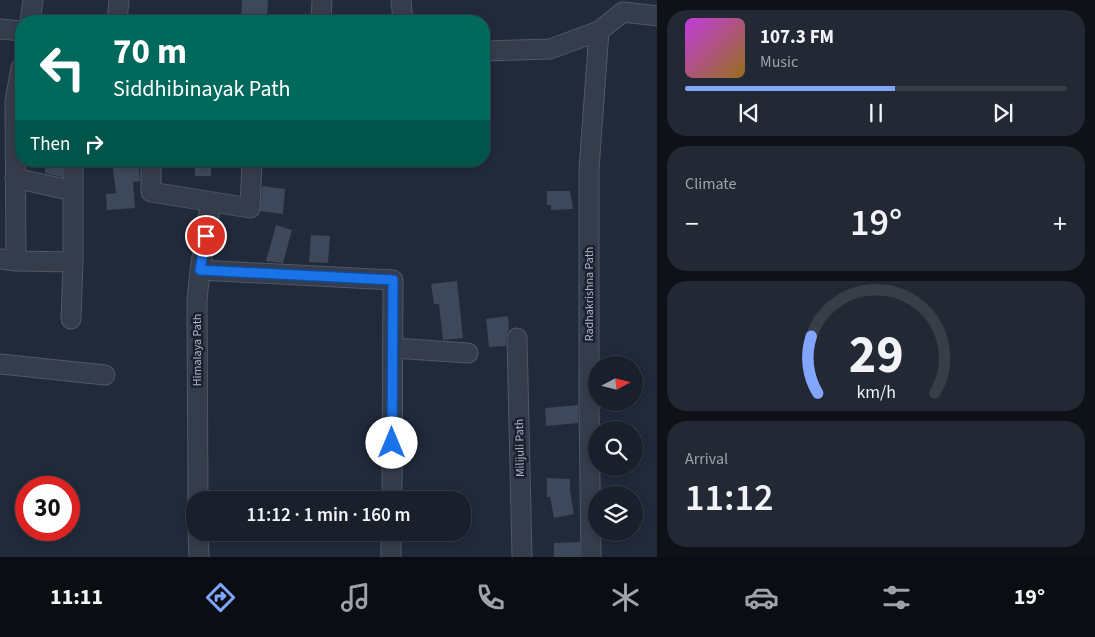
<!DOCTYPE html>
<html lang="en">
<head>
<meta charset="utf-8">
<style>
  :root { --surface:#19202c; --page:#222834; --text:#f1f3f6; --muted:#9fa3a9; --line:#373e48; --accent:#81a6fb }
  body { margin:0; font-family:"Source Sans 3",sans-serif; background:var(--page); color:var(--text); height:100vh; display:flex; flex-direction:column; font-size:19px; white-space:nowrap }
  * { box-sizing:border-box; margin:0 }
  p { font-size:16px; color:var(--muted) }
  .icon { flex:none; width:28px; height:28px; fill:none; stroke:currentColor; stroke-width:2; stroke-linecap:round; stroke-linejoin:round }
  .map { position:relative; flex:1; overflow:hidden }
  .drawer { display:flex; flex-direction:column; gap:10px; padding:10px; background:#0e1218; width:438px }
  .drawer>* { flex:none }
  .top-card { position:absolute; left:15px; top:15px; width:475px; height:152px; border-radius:20px; box-shadow:0 2px 8px #0003,0 0 0 1px var(--line); background:#00695c; color:#fff; overflow:hidden }
  .needle { width:32px; rotate:83deg }
  .fabs { position:absolute; left:588px; top:356px; display:grid; gap:10px }
  .fabs a { display:grid; place-items:center; width:55px; height:55px; border-radius:50%; background:var(--surface); box-shadow:0 2px 8px #0003,0 0 0 1px var(--line); font-size:25px }
  .speed { position:absolute; left:15px; top:476px; display:flex; gap:10px; font-size:25px; font-weight:700; text-align:center }
  .speed>* { display:grid; place-content:center; width:65px; height:65px; border-radius:50%; background:var(--surface); box-shadow:0 2px 8px #0003,0 0 0 1px var(--line); line-height:1 }
  .speed .limit { border:8px solid #d22; background:#fff; color:#111 }
  .pin { position:absolute; display:grid; place-items:center; width:42px; height:42px; color:#fff; margin:-21px; border:2px solid #fff; border-radius:50%; box-shadow:0 1px 5px #0007 }
  .me { position:absolute; width:55px; margin:-28px; rotate:0deg; stroke-linejoin:round; filter:drop-shadow(0 0 4px #0008) }
  .turn { display:flex; align-items:center; gap:18px; height:105px; padding:0 15px; font-size:22px }
  .turn .icon { width:65px; height:65px; stroke-width:2.5 }
  .turn b { display:block; font-size:35px; line-height:42px }
  .then { display:flex; align-items:center; height:48px; padding:0 15px; background:#0003; gap:10px; font-size:19px }
  .big { font-size:38px; font-weight:600; line-height:1.1 }
  .drawer .tile { flex:1; display:flex; flex-direction:column; justify-content:center; gap:8px; min-width:0; padding:0 18px; border-radius:20px; background:var(--page) }
  .drawer .dial { align-items:center; gap:0 }
  .dial svg { height:130px; overflow:visible; fill:none; stroke:var(--line); stroke-width:7; stroke-linecap:round; text-anchor:middle }
  .dial text { fill:var(--text); stroke:none }
  .song { display:flex; align-items:center; gap:15px }
  .cover { width:60px; height:60px; border-radius:8px; background:linear-gradient(135deg,hsl(290 70% 55%),hsl(40 70% 35%)) }
  .played { height:5px; border-radius:2px; background:linear-gradient(90deg,var(--accent) 55%,var(--line) 55%) }
  .keys { display:flex; justify-content:space-around; direction:ltr }
  .heat { display:flex; justify-content:space-between; align-items:center; font-size:28px; direction:ltr }
  .trip { position:absolute; left:186px; top:491px; width:285px; height:50px; border-radius:20px; background:var(--surface); box-shadow:0 2px 8px #0003,0 0 0 1px var(--line); font-weight:600; line-height:50px; text-align:center }
  .tabs { display:flex; height:80px; justify-content:space-around; align-items:center; background:#0a0d12; color:var(--muted) }
  .tabs .icon { width:35px; height:35px }
  .tabs .on { color:var(--accent) }
  .tabs b { font-size:22px; color:var(--text) }
  main { display:flex; flex:1; min-height:0 }
  .map>svg:first-child { display:block }
</style>
</head>
<body>
<main>
<div class="map">
<svg width="658" height="557" viewBox="0 0 658 557">
  <rect width="100%" height="100%" fill="#212a3b"/>
  <path fill="#3d485b" d="M242,0H268L267,21H241Z
    M45,161H62V177L45,173Z
    M112,161H138L140,181L133,182L135,208L107,210L106,194L116,193Z
    M195,161H211V176H195Z
    M262,186L285,189L283,214L260,211Z
    M547,191H570L573,209L551,210V205H547Z
    M276,225L292,230L283,263L266,261Z
    M311,235L330,236L328,263L309,262Z
    M457,281L463,338L443,340L439,304H434L431,284Z
    M508,316L509,330H508L506,338V346L489,347L486,319Z
    M578,405V423L546,426L545,408Z
    M547,478L570,479V491L574,514L554,518L550,497H547Z
    M580,542V557H554V543Z"/>
  <g fill="none" stroke-linecap="round" stroke-linejoin="round">
    <defs>
      <path id="street" d="M401,0L403,21
        M30,21L33,0
        M117,21L119,0
        M321,21L322,0
        M0,29L21,31
        M484,51L550,49L599,31L623,12L658,16
        M151,161V192L250,208L252,161
        M15,178L73,191
        M0,259L16,261L73,262
        M16,261L15,101L21,68
        M200,270L393,280L392,500
        M71,319L73,262V161
        M517,338L522,557
        M393,348L468,353
        M0,364L105,375
        M198,500L197,301L200,270L211,202
        M198,532L199,557
        M391,557V532
        M591,557L589,408V169L599,31"/>
    </defs>
    <use href="#street" stroke="#505766" stroke-width="21"/>
    <use href="#street" stroke="#353c4b" stroke-width="19"/>
  </g>
  <g fill="none" stroke-linecap="round" stroke-linejoin="round">
    <defs>
      <path id="route" d="M206,236L200,270L393,280L392,443"/>
    </defs>
    <use href="#route" stroke="#114b97" stroke-width="12"/>
    <use href="#route" stroke="#1a73e8" stroke-width="9"/>
  </g>
  <g text-anchor="middle" dominant-baseline="central" stroke-width="5" stroke-linejoin="round" paint-order="stroke">
    <g font-size="12" fill="#b0b7c7" stroke="#1a2130">
      <text transform="translate(589 294) rotate(-90)">Radhakrishna Path</text>
      <text transform="translate(197 350) rotate(-90)">Himalaya Path</text>
      <text transform="translate(520 448) rotate(-91)">Milijuli Path</text>
    </g>
  </g>
</svg>
<div class="fabs">
<a><svg class="needle" viewBox="-14 -14 28 28"><path d="M0-13l5 13h-10z" fill="#e53935"/><path d="M0 13l5-13h-10z" fill="#9fa3a9"/></svg></a>
<a><svg class="icon" aria-label="search" viewBox="0 0 24 24"><circle cx="10" cy="10" r="6"/><path d="M15 15l6 6"/></svg></a>
<a><svg class="icon" aria-label="layers" viewBox="0 0 24 24"><path d="M12 4l9 5-9 5-9-5zM3 14l9 5 9-5"/></svg></a>
</div>
<div class="speed"><div class="limit">30</div></div>
<div class="pin" style="left:206px;top:236px;background:#d93025"><svg class="icon" aria-label="arrive" viewBox="0 0 24 24"><path d="M6 21V4h12l-3 4 3 4H6"/></svg></div>
<svg class="me" style="left:392px;top:443px" viewBox="-20 -20 40 40"><circle r="19" fill="#fff"/><path d="M0-13L10 11 0 6-10 11z" fill="#1a73e8"/></svg>
<div class="trip">11:12 · 1 min · 160 m</div>
<div class="top-card">
<div class="turn"><svg class="icon" aria-label="left" viewBox="0 0 24 24"><path d="M17 20v-9H6M10 6l-5 5 5 5"/></svg><div><b>70 m</b>Siddhibinayak Path</div></div>
<div class="then">Then<svg class="icon" aria-label="right" viewBox="0 0 24 24"><path d="M7 20v-9h11M14 6l5 5-5 5"/></svg></div>
</div>
</div>
<section class="drawer">
<div class="tile">
<div class="song"><i class="cover"></i><div><b>107.3 FM</b><p>Music</p></div></div>
<div class="played"></div>
<div class="keys"><svg class="icon" aria-label="previous" viewBox="0 0 24 24"><path d="M18 5L8 12l10 7zM5 5v14"/></svg><svg class="icon" aria-label="pause" viewBox="0 0 24 24"><path d="M8 5v14M16 5v14"/></svg><svg class="icon" aria-label="next" viewBox="0 0 24 24"><path d="M6 5l10 7-10 7zM19 5v14"/></svg></div>
</div>
<div class="tile"><p>Climate</p>
<div class="heat"><a>−</a><b class="big">19°</b><a>+</a></div>
</div>
<div class="tile dial"><svg viewBox="0 0 100 80">
<path d="M14 69A42 42 0 1 1 86 69"/>
<path d="M14 69A42 42 0 0 1 10 34" stroke="#81a6fb"/>
<text x="50" y="56" font-size="32" font-weight="700">29</text>
<text x="50" y="72" font-size="11">km/h</text>
</svg></div>
<div class="tile"><p>Arrival</p><b class="big">11:12</b></div>
</section>
</main>
<nav class="tabs">
<b>11:11</b>
<svg class="icon on" aria-label="directions" viewBox="0 0 24 24"><path d="M12 3l9 9-9 9-9-9zM9 14v-3h6M13 9l2 2-2 2"/></svg>
<svg class="icon" aria-label="music" viewBox="0 0 24 24"><path d="M9 18V5l10-2v13"/><circle cx="6" cy="18" r="3"/><circle cx="16" cy="16" r="3"/></svg>
<svg class="icon" aria-label="phone" viewBox="0 0 24 24"><path d="M5 4h4l2 5-3 2q2 4 5 5l2-3 5 2v4C11 20 4 13 5 4z"/></svg>
<svg class="icon" aria-label="climate" viewBox="0 0 24 24"><path d="M12 3v18M4 7l16 10M4 17L20 7"/></svg>
<svg class="icon" aria-label="car" viewBox="0 0 24 24"><path d="M5 17H2v-5l4-1 3-4h7l3 4 3 1v5h-3M9 17h6M6 11h13"/><circle cx="7" cy="17" r="2"/><circle cx="17" cy="17" r="2"/></svg>
<svg class="icon" aria-label="filters" viewBox="0 0 24 24"><path d="M4 7h16M4 17h16"/><circle cx="9" cy="7" r="2"/><circle cx="15" cy="17" r="2"/></svg>
<b>19°</b>
</nav>
</body>
</html>
